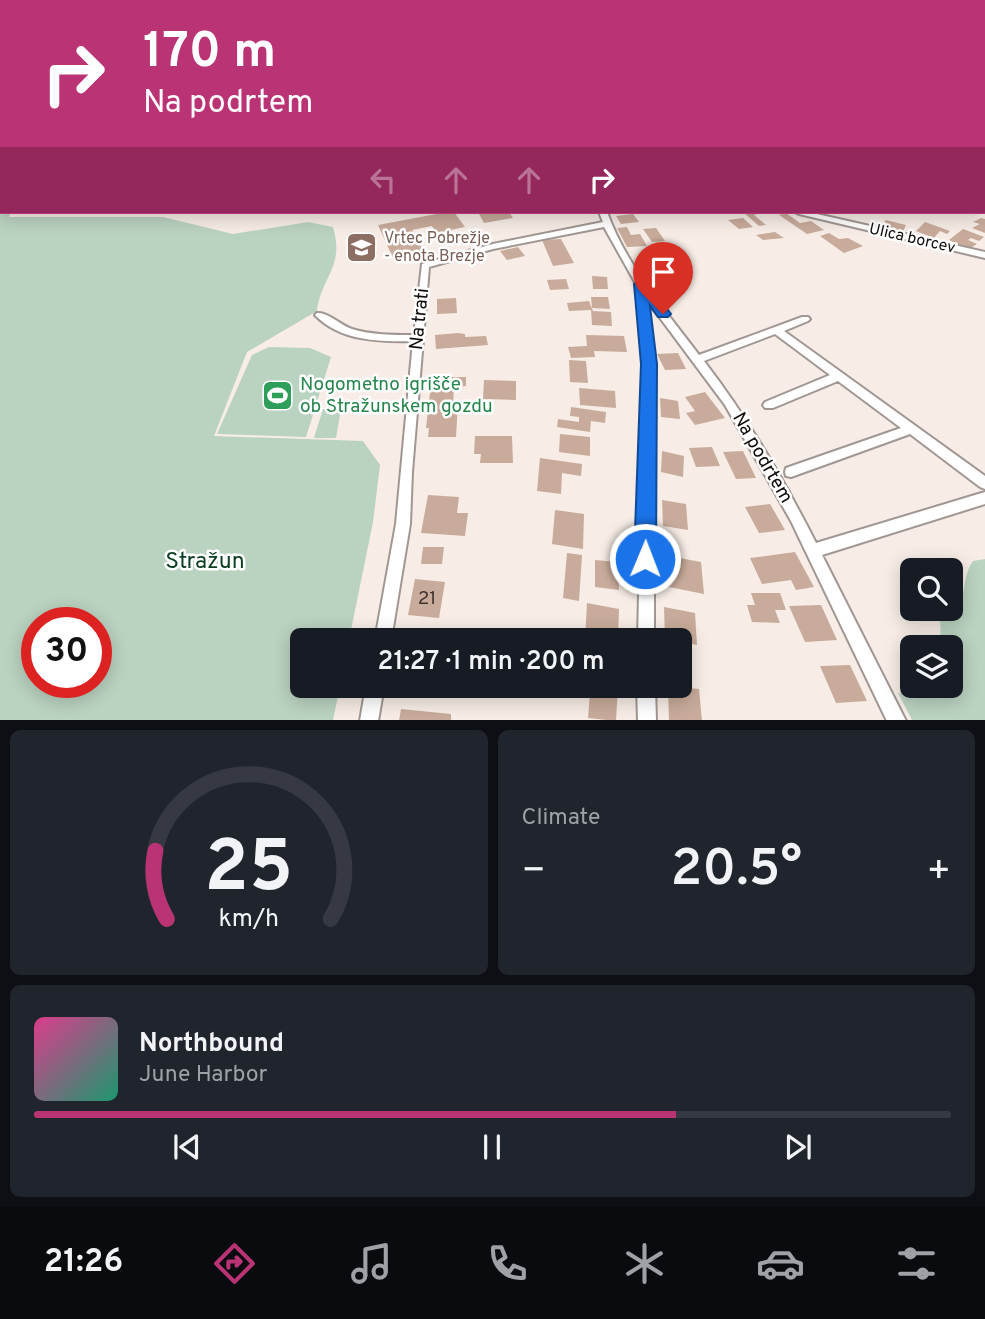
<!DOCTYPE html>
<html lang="en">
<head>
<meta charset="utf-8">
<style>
  :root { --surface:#171b24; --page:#20242c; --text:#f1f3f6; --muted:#9ea1a6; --line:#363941; --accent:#ba3374 }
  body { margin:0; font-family:Overpass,sans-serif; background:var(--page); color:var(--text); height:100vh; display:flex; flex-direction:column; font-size:26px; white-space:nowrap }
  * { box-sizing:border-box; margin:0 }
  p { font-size:23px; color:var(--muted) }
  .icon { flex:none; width:38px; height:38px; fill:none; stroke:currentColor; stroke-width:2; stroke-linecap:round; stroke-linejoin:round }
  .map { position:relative; height:720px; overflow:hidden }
  .sheet { display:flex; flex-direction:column; gap:10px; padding:10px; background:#0d0f14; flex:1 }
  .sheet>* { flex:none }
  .banner { position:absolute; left:0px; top:0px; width:985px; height:214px; box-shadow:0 4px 18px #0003; background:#ba3374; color:#fff; overflow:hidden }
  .controls { position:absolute; left:900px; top:558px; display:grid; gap:14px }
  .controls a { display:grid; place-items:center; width:63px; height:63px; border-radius:10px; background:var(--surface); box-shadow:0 4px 18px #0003; font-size:35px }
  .speed { position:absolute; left:21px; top:607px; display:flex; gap:14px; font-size:35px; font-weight:700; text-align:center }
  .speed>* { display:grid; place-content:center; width:91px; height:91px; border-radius:50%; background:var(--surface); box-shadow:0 4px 18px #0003; line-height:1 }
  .speed .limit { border:10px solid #d22; background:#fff; color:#111 }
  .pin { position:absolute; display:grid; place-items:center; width:60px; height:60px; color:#fff; margin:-72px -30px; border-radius:50% 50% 50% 0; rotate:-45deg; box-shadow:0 0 7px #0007 }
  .pin .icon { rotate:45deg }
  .me { position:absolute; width:77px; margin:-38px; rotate:1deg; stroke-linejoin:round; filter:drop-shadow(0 0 5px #0008) }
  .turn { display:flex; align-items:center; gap:24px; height:147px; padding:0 28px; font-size:32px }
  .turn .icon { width:91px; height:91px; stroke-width:2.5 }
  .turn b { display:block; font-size:49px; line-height:60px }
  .lanes { display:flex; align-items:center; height:66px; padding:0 28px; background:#0003; justify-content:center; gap:35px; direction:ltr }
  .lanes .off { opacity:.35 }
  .big { font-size:52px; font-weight:600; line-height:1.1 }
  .sheet .widget { flex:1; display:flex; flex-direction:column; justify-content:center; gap:10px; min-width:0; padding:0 24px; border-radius:10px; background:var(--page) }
  .sheet .dial { align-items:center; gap:0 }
  .dial svg { height:182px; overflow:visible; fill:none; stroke:var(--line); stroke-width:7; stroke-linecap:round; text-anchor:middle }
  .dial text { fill:var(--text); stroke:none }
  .song { display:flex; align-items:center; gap:21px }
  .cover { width:84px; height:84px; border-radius:10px; background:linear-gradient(135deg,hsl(330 70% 55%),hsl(160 70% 35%)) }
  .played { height:7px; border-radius:4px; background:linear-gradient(90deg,var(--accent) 70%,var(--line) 70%) }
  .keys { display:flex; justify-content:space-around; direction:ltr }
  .heat { display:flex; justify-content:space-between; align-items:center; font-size:38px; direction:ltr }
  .sheet .tiles { flex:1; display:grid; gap:10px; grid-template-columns:1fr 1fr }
  .widget:last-child { grid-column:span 2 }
  .trip { position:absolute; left:290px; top:628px; width:402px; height:70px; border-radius:10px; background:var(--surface); box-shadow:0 4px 18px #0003; font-weight:600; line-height:70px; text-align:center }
  .dock { display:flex; height:112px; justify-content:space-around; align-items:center; background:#090b0e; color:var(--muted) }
  .dock .icon { width:49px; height:49px }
  .dock .selected { color:var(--accent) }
  .dock b { font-size:32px; color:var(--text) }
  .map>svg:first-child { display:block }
</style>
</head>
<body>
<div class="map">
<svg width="985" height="721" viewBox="0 0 985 721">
  <rect width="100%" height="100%" fill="#f7ede6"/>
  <path fill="#bad2c0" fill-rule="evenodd" d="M0,190L2,212H11L9,217H163L233,234L308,222L333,227C345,267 321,277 317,311L247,352L214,436L363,441L380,465L373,522L349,640H303V686H340L333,720H0ZM37,623H96V682H37Z
    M269,347L310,348L331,357L306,437L217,434L252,355Z
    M323,409H341L336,438H314Z
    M985,559V720H912L898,693L942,694L947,686H950V648L941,647L940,618L944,613L959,611C965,596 963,574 973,561Z"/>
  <path fill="#c8ab9a" d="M447,212H454L465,227L436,233L432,226L412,230L424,252L393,258L378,225Z
    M478,212H509L513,218L484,223Z
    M743,212H764L754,215L766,225L759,226Z
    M786,213L800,223L811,221L824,230L807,234L779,215Z
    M633,214L639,222L621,224L616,216Z
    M743,218L753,227L739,229L728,220Z
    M981,218L985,219V233L972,228L980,224L973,222Z
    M886,220L906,225L902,234L879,228Z
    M925,222L950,231L947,234L940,231L934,238L916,231Z
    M627,227L631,235L640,234L647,246L627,247L617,228Z
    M656,228L665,241L652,242L643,229Z
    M963,229L984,237L979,241L971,238L968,240L977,244L969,249L949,240Z
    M775,232L784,238L763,240L756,235Z
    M829,233L839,239L848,238L863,246L844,253L820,236Z
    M371,239L377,254L349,260L347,243Z
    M561,239L574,263L553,266L542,240Z
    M518,247L525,256L507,260L500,251Z
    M592,276L607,277L608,289H593Z
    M566,279L569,289L550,290L547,280Z
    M591,297H608L610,309L592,308Z
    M456,298L457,313L437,314V299Z
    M589,301L593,311L611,312L612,326L592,325L591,310L569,311L567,303Z
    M458,333L465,334V337L486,336L488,345L436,349L435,335Z
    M586,335L624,336L627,352L594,351L595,357L571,358L568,347L587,346Z
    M678,353L686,369L665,370L657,354Z
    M569,360L586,361L588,383L570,382Z
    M452,377H466V386L454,387L453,404H458L456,437H428L429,428H426L431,384H451Z
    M484,380L516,381V400L483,399Z
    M579,388L615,391L616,408L580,405Z
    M705,392L725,418L695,425L686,413L695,411L685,397Z
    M660,398L678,401L680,419L661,417Z
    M571,407L606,412L605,423L591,421L590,432L557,427L558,419L579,422V417L570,416Z
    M560,434L590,437V456L559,452Z
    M475,436H512L513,463H480L481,454H474Z
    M712,447L720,466L696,467L689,448Z
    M662,451L684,456L683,477L661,472Z
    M743,451L756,478L736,479L723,452Z
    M540,458L582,464L581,476L562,473L561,494L537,491Z
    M428,495L459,497L457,513H468L465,536L421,533Z
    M662,500L686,504L688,530L663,526Z
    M770,504L785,530L759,533L745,507Z
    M555,510L584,514L583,549L552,544Z
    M423,547H444L442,564H421Z
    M795,552L814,587L796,590L791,580L762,584L750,558Z
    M567,553L582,555L579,601L563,598Z
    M663,555L701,562L704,594L664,586Z
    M595,560L618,562L619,590L595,587Z
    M415,579L445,582L439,618L408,615Z
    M751,593H780L786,610H775L780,623L752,622L747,605H755Z
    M587,603L619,609L618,640H585Z
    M821,605L837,640L805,642L789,606Z
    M664,607L695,613L697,645L665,639Z
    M850,665L867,701L836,703L820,666Z
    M584,686H618L616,721L588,718L590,692L583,690Z
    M668,686L699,689L702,721H669Z
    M401,709L451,714V721H399Z"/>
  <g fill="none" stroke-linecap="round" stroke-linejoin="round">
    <defs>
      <path id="street" d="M2,113V117L0,118V114Z
        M984,164H985V168H984Z
        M599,212H607C626,265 665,310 699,355L802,317H808L810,319L808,321L784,331L985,476V489L980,487L910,434L791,477L786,476L785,472L786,468L901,428L838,381L773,408H765L763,405L765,402L830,375L775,334L704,361C747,417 784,480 816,543L985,492V504L822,555L906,721H887L791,521L725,405L646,299L654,364V640H638L644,364L636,284L604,227L493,249L429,267L412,472L410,524L391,640H375L396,524L413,341C379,342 340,341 315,315L317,313C328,312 340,325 352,329C371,335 393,335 414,335L422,264L493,244L603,222Z
        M795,212H808L985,252V258L799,214Z
        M366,686H384L378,721H360Z
        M637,686H655L656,721H638Z"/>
      <path id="secondary" d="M0,127H2V133H0Z
        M984,137H985V143H984Z"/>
    </defs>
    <use href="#street" stroke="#a19792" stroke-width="4"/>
    <use href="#secondary" stroke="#a19792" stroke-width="3"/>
    <use href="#street" fill="#fff" fill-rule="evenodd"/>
    <use href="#secondary" fill="#fbd9db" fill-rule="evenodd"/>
  </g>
  <linearGradient id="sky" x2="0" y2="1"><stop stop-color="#86b4d9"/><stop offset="0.49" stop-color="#fbf7f4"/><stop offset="1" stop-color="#fbf7f4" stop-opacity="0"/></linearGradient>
  <rect width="985" height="197" fill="url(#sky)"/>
  <path fill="#1a73e8" stroke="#114b97" stroke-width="2" d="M640,280L645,281L671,314L668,317H658L650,306L657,364L656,559L653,567L645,570L637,567L634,559L641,364L634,284Z"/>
  <defs>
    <symbol id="school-square" viewBox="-11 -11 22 22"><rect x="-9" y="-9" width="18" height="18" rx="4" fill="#8d6e63" stroke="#fff"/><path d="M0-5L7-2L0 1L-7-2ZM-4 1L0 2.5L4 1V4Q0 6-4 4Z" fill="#fff"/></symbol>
    <symbol id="stadium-square" viewBox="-11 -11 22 22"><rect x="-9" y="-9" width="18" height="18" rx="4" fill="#2e9e5b" stroke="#fff"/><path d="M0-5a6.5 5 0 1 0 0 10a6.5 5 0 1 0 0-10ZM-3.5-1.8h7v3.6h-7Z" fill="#fff"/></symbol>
  </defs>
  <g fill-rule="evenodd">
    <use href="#school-square" x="344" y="230" width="35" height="35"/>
    <use href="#stadium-square" x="260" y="378" width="35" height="35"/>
  </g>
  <g text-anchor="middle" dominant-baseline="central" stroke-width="5" stroke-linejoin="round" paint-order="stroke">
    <g font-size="16" fill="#785e54" stroke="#fff" text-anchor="start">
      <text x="384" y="239">Vrtec Pobrežje<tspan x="384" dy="18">- enota Brezje</tspan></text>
    </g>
    <g font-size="16" fill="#110d0b" stroke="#fff">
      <text transform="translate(912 239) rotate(13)">Ulica borcev</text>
    </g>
    <g font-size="19" fill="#110d0b" stroke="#fff">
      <text transform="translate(420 319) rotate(-84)">Na trati</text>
      <text transform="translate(762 458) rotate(60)">Na podrtem</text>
    </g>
    <g font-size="19" fill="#27864d" stroke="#fff" text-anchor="start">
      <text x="300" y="385">Nogometno igrišče<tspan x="300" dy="22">ob Stražunskem gozdu</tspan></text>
    </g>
    <g font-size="19" fill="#3f342f">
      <text x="427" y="599">21</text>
    </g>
    <g font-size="23" fill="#0c3e22" stroke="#fff">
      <text x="205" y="562">Stražun</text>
    </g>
  </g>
</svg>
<div class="controls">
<a><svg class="icon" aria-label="search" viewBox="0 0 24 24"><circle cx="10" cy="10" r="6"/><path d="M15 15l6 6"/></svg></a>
<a><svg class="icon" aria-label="layers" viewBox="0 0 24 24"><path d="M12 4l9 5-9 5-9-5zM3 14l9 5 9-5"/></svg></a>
</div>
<div class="speed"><div class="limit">30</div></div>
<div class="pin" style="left:663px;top:314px;background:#d93025"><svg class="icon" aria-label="arrive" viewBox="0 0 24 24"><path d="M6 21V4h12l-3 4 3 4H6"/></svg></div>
<svg class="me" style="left:645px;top:559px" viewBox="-20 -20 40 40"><circle r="17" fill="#1a73e8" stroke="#fff" stroke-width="3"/><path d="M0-11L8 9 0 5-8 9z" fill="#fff"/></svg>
<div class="trip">21:27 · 1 min · 200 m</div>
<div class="banner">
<div class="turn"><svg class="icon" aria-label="right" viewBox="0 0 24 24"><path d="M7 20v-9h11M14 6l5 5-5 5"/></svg><div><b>170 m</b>Na podrtem</div></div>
<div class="lanes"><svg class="icon off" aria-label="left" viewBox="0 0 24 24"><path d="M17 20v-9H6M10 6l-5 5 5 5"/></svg><svg class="icon off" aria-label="ahead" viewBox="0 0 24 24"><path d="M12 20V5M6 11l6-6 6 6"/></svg><svg class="icon off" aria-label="ahead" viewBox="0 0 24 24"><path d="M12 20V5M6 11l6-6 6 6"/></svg><svg class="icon" aria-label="right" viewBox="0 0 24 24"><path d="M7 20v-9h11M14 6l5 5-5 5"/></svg></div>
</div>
</div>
<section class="sheet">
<div class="tiles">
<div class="widget dial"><svg viewBox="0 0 100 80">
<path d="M14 69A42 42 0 1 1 86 69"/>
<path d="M14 69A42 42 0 0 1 9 39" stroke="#ba3374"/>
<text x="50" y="56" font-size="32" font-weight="700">25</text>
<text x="50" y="72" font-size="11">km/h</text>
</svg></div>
<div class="widget"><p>Climate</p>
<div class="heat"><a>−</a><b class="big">20.5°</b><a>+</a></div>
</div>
<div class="widget">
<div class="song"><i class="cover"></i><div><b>Northbound</b><p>June Harbor</p></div></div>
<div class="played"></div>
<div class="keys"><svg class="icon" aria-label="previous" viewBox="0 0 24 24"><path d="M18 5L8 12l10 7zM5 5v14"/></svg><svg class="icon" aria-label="pause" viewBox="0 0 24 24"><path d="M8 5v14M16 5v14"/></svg><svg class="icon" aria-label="next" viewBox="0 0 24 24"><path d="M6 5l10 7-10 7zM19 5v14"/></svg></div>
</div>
</div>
</section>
<nav class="dock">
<b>21:26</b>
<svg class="icon selected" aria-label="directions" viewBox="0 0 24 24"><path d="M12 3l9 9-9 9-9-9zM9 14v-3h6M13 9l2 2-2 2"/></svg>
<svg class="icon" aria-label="music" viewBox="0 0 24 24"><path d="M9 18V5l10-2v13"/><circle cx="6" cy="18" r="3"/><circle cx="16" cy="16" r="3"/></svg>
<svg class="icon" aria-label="phone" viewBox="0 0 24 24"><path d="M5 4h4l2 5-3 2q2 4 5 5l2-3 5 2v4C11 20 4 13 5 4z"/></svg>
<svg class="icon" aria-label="climate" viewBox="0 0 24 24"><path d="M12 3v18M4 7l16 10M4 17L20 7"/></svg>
<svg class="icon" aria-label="car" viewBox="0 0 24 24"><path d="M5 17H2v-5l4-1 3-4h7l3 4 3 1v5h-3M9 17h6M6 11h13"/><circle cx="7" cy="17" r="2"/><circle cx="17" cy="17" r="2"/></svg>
<svg class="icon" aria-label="filters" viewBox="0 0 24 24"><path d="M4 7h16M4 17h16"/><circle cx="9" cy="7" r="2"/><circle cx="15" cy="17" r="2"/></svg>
</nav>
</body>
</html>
